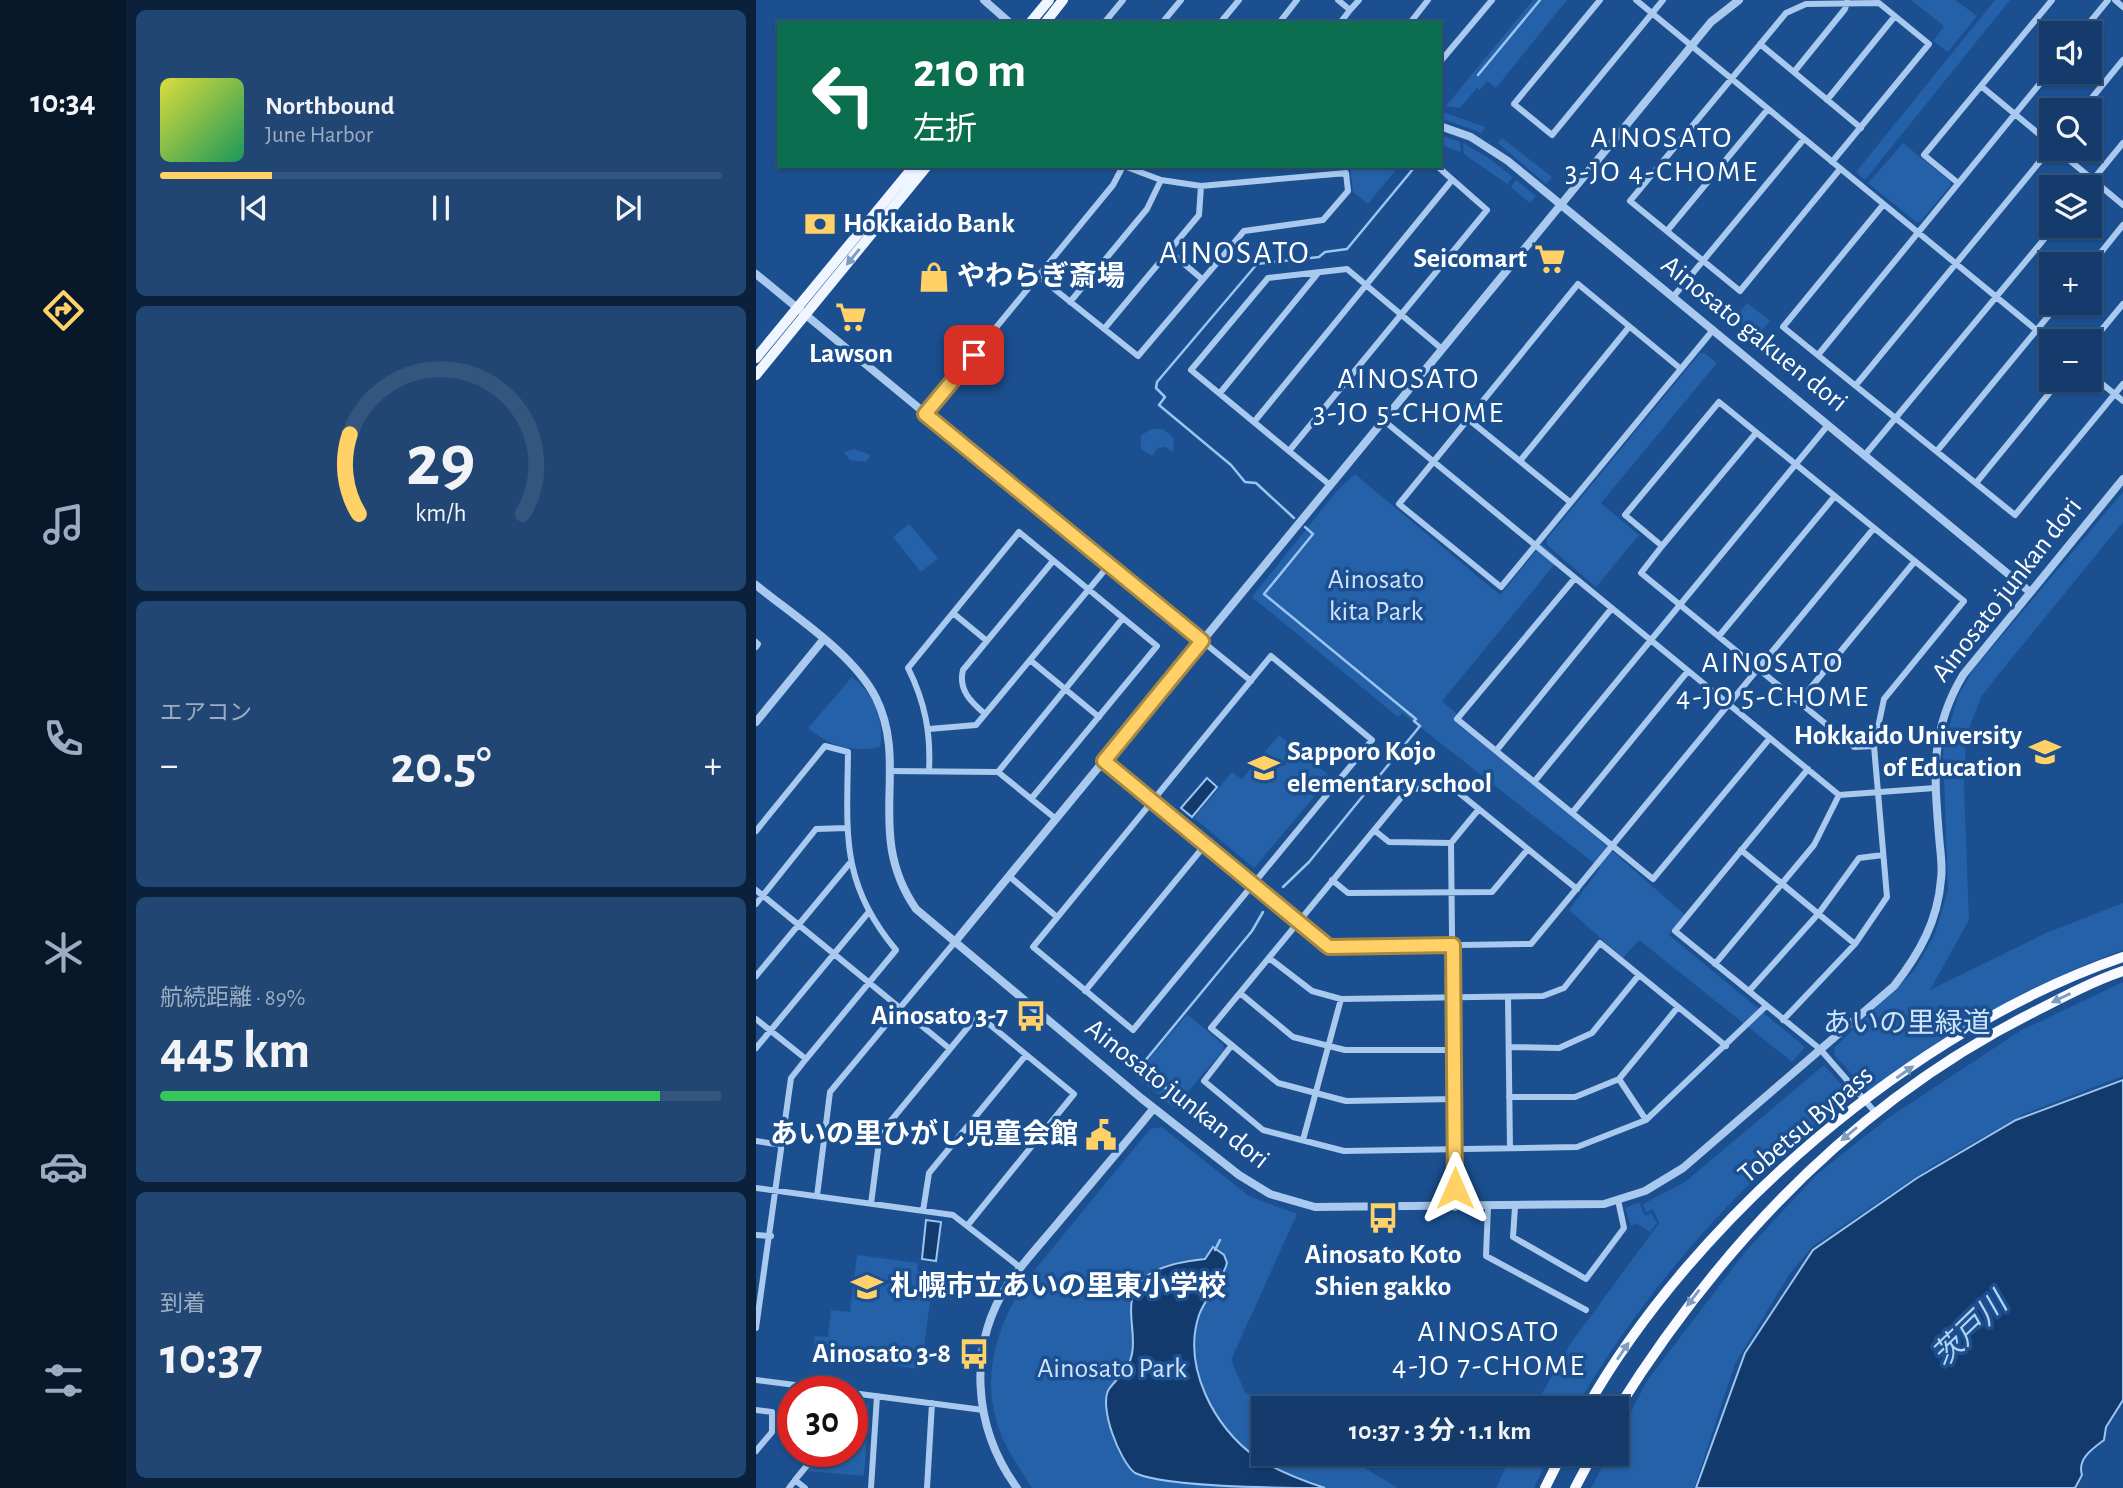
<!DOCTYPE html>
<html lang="ja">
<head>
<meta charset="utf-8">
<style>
  :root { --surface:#143b6b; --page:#214673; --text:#f1f3f6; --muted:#9dadc1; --line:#33557e; --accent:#ffd166 }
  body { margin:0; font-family:"Alegreya Sans","Noto Sans JP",sans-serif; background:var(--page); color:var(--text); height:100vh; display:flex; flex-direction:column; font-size:26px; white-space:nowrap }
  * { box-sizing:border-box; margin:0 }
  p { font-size:23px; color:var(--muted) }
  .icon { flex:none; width:38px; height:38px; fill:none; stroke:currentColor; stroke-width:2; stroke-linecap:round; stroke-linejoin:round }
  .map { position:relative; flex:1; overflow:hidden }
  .panel { display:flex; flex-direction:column; gap:10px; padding:10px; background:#0b203b; width:630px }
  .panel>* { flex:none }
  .guide { position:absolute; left:21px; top:21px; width:665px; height:147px; border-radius:0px; box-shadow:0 2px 5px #0004,0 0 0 2px var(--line); background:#0b6e4f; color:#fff; overflow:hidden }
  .controls { position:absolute; left:1283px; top:21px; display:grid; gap:14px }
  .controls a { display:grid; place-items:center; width:63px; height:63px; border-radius:0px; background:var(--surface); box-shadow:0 2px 5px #0004,0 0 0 2px var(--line); font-size:35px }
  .speed { position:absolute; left:21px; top:1376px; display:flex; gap:14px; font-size:35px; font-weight:700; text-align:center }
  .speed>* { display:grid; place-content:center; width:91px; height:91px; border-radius:50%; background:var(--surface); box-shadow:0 2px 5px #0004,0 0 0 2px var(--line); line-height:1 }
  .speed .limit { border:10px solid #d22; background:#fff; color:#111 }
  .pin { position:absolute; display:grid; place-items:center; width:60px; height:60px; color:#fff; margin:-30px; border-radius:14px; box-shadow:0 4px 10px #0006 }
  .me { position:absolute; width:77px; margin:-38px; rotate:0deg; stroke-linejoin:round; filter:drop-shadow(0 0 5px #0008) }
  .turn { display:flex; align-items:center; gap:24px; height:147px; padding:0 21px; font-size:32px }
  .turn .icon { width:91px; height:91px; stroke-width:2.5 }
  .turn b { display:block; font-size:49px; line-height:60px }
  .big { font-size:52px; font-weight:700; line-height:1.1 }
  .panel .card { flex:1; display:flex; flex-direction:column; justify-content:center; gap:10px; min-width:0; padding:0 24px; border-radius:10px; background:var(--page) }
  .panel .dial { align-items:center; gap:0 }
  .dial svg { height:182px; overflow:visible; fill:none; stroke:var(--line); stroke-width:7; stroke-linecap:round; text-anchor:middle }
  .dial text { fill:var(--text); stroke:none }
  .song { display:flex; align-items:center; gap:21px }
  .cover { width:84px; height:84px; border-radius:10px; background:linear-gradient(135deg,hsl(60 70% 55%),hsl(150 70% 35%)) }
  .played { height:7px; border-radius:4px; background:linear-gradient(90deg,var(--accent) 20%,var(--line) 20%) }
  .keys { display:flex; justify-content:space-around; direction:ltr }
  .heat { display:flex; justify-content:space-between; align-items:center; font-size:38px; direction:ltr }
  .charge { height:10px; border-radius:5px; background:linear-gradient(90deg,#34c759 89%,var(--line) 0) }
  .trip { position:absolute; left:495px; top:1396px; width:378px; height:70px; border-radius:0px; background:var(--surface); box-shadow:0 2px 5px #0004,0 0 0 2px var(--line); font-weight:700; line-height:70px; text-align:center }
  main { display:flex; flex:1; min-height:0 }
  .tab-bar { display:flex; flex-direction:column; width:126px; justify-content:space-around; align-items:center; background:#08182b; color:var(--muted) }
  .tab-bar .icon { width:49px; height:49px }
  .tab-bar .current { color:var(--accent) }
  .tab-bar b { font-size:32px; color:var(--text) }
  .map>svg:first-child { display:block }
</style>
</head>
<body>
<main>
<nav class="tab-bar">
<b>10:34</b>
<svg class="icon current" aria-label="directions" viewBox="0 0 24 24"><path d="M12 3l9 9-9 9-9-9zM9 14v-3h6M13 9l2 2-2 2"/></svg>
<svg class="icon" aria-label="music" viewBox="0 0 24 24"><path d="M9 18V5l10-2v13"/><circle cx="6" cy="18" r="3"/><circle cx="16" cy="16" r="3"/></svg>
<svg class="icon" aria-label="phone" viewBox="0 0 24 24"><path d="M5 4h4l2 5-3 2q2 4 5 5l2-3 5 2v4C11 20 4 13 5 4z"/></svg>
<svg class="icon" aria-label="climate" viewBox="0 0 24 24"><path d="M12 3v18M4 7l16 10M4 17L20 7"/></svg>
<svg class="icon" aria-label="car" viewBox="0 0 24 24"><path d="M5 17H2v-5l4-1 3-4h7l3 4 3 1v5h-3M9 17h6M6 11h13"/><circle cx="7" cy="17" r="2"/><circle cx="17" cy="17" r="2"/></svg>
<svg class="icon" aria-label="filters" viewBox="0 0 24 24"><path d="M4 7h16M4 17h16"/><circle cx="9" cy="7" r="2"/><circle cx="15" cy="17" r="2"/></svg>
</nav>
<section class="panel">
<div class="card">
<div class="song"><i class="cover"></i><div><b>Northbound</b><p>June Harbor</p></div></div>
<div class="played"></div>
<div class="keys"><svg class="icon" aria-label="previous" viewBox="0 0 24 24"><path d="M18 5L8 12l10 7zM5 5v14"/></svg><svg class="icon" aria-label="pause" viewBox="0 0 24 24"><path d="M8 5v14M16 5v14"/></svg><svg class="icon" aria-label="next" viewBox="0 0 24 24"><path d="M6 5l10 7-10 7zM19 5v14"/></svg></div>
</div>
<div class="card dial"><svg viewBox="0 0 100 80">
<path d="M14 69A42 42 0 1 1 86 69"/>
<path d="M14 69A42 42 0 0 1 10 34" stroke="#ffd166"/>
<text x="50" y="56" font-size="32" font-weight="700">29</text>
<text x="50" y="72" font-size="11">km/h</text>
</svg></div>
<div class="card"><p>エアコン</p>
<div class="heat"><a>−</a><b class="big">20.5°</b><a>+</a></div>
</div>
<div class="card"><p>航続距離 · 89%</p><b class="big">445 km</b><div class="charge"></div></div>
<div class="card"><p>到着</p><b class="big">10:37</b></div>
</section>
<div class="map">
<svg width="1367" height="1488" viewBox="0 0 1367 1488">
  <rect width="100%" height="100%" fill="#1b4f8f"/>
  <path fill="#2461a8" d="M777,0H811L740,88L731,81L724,90L721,88L704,108L690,106Z
    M1155,0H1199L1221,16L1192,52L1177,41L1188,26Z
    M1239,0H1254L1109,180L1100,172Z
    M684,111L729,127L726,133L684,118Z
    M684,135L704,142L705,152L684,145Z
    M746,138L796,177L790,184L742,143Z
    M707,143L734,159L757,177L751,184L708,154Z
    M1147,143L1194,181L1195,185L1164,222H1160L1112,183Z
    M594,166H643L612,204L597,192Z
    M760,180L780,196L774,203L755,187Z
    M991,303L1014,321L1001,336L979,318Z
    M944,353H948L961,363L845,503L883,535L840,587L791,545L790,540Z
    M396,429H407L418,438L417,452L409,447L402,448L396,456L385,449V435Z
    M98,449L115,455L110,462L94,460L88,452Z
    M599,474L744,595L786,544L803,559L686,701L929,915L913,935L1049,1047L1036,1062L883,940L867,958L813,910L844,868L646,713L642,717L496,597L580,492Z
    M1367,492V522L1242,675L1225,697L1210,736L1208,787L1213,920L1174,990L1290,933L1367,903V950C1276,983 1192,1036 1113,1091L1110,1090L1079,1056L1078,1048L1158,971L1179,934L1192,890L1187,748L1202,696L1217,670Z
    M153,524L182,558L165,572L137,537Z
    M96,677C118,694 129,720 124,747C96,753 73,746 52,728Z
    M523,735L575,777L498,868L438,818L476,772L486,779Z
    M1367,982V1076L1268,1114L1176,1166L1057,1246L1033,1275L979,1364L938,1488H835L853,1454H861V1438L891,1381L989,1252L1060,1175L1132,1118L1264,1031Z
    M431,1014L468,1045L467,1051L418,1108L379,1076Z
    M1068,1065L1093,1093L1091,1099C982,1183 888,1290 819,1409H777L815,1343L903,1223L897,1209L890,1212L887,1204L929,1182Z
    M406,1127L493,1196L541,1214L475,1360L489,1392L515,1409H508V1454H585L642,1488H277L274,1485C265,1470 254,1455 247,1439C220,1378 242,1316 281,1267L394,1129Z
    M883,1202L889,1216L895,1213L901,1223L894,1232L881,1223L875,1226L869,1208Z
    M101,1255L162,1263L161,1271L178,1273L165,1369L56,1355L59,1336L72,1337L75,1310L94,1312Z
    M96,1399L113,1405L108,1476L52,1471L68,1451H96Z
    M756,1454H794L778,1488H740Z"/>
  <path fill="#123a6d" stroke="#9cc4f0" stroke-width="2" d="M451,778L461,787L436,817L425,808Z
    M1367,1080V1400L1350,1427L1348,1440C1336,1449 1321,1459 1326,1475L1319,1488H940L989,1353L1057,1250L1161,1178L1260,1120Z
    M170,1220L185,1222L180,1261L166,1259Z
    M457,1247L468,1255L471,1263C466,1282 450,1296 443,1315C426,1366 458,1428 500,1457C521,1471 545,1480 569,1488C525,1488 413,1488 379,1473C364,1462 342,1406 353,1389C362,1377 373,1370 376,1354C381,1331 366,1302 385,1281C399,1266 429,1261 449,1259Z"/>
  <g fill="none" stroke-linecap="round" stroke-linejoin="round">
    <path stroke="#9cc4f0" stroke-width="2.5" d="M722,75L784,0
      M538,518L500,483L489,482L475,465L403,405L409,397L400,388L401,382L501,264L563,257L569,252L591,249L657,169
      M527,887L553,862L664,726L658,721L660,719L508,594L557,534L549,527
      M423,1099L384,1067L496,931L507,912
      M459,1250L464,1240"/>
    <path stroke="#a9c9ee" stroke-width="6" d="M582,0L594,10L603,0
      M844,0L758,104L796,135L907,0
      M880,0L1295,342
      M1359,0L1367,7
      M348,23L367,0
      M406,23L425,0
      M464,23L483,0
      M523,23L541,0
      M584,23L594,10
      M654,23L672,0
      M1325,33L1352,0
      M1004,44L1105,128
      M684,62L736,0
      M1038,72L1089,9L1091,2
      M1225,86L1295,144
      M1071,100L1139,16
      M1326,110L1367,60
      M1300,149L1367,205
      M1076,162L1173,44L1123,3L1050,4L1030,13L874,201L984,291L1084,169
      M1202,183L1168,155L1296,0
      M1331,187L1367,143
      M1127,205L1027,327L1259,515L1367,384
      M911,231L1012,109
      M413,251L446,279
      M1334,266L1367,225
      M282,276L382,356L488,231L567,220L592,191L590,173L445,186L405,180L368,166
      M917,297L1048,139
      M314,302L391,209L405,180
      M348,329L443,215L445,186
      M1334,344L1367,304
      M1062,355L1295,70
      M925,369L822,284L643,504L745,587L957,330
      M1334,374L1367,401
      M1100,385L1295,148
      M464,393L562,273
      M169,414L357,185L367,166
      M712,419L814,502
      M627,420L1083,795L1179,788
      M498,422L696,180
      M533,451L731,210L681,166
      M1181,451L1303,303
      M1108,456L1299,226
      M764,461L873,327
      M1220,483L1304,380
      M574,485L435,370L512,278L591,269L686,349
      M906,546L1000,433
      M819,578L701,719L897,879L1014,738
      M197,613L231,641
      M963,636L1079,496
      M446,641L495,681
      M0,642L2,644L0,647
      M515,656L616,740L377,1030L277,947Z
      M274,660L343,717
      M1043,702L1159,561
      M229,714C215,702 202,690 207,670L297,561
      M173,729L220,725L353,565
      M740,751L856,608
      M347,761L573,947L775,944L1118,528
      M1052,769L919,931L1064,1049L1119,1112
      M133,771L242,772L367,618
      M173,771C175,733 169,702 152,668L263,532L401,646L275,799
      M242,772L300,819
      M778,782L1072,425
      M816,813L932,671
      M618,830L633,842L695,843
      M0,831L69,746L92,752C91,834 84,883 140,950L50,1059
      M985,850L1099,944
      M253,876L301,917
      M576,880L592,893L736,892L772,849
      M0,890L194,1049
      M0,904L60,829L91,828
      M513,958L556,991L585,999L787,996L808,988L844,943L970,1046
      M959,964L1058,845L1083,795
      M0,976L93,864
      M329,991L449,845
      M993,991L1063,913L1103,858L1127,855
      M484,993L537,1037L589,1050H698
      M752,997L754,1148
      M0,1019L50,1059L35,1078L0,1328
      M1027,1020L1099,944L1131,897L1118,746L1128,699L1208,601L963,402L869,515L906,546L885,573L1098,747L1118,746
      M476,1045L448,1081L507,1130L588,1151L821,1147L890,1120L1010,1006
      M753,1047L803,1048L836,1033L883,975
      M0,1048L112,913
      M863,1079L890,1120
      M753,1097H819L863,1079L922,1007
      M698,1099L590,1101L522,1083L455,1028L652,789L697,788L821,889
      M547,1140L585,999
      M0,1141L26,1145
      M0,1188L197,1215L265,1268
      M61,1196L74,1092L198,943
      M115,1204L124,1134L222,1015L318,1094L211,1226
      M732,1207L730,1256L830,1310
      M759,1207L757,1237L830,1279L868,1228L862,1200
      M699,1208L695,843L723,809
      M167,1211L173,1173L270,1055
      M0,1235L15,1236
      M0,1380L86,1391
      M96,1393L227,1410
      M0,1410L16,1412V1432L0,1451
      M39,1480L63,1451
      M33,1488L39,1480L49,1488
      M115,1488L121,1396
      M171,1488L176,1403"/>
    <path stroke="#a9c9ee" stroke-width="8" d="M228,0L254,23
      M684,126L715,137L752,161L1274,592
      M0,274L446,641
      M0,585C38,616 98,654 120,698C154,767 108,834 160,909L385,1098L483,1175L514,1194L559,1207L848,1204L889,1191L927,1168L1138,986C1163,954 1182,921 1185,879C1187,866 1184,850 1183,836C1178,774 1174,730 1207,675L1367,479
      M0,722L67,640
      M198,943L955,22L983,0
      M261,1488C217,1428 211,1347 252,1284C268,1261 288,1240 306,1218C337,1181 368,1145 398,1108"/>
    <path stroke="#f0f6ff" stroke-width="10" d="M274,23L293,0
      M289,23L307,0
      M0,358L158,166
      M0,375L171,166"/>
    <path stroke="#f8faff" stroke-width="10" d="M830,1409C938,1218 1159,1028 1367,957
      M861,1410C965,1244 1099,1102 1276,1013C1305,998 1335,982 1367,971
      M789,1488L806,1454
      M819,1488L837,1454"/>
  </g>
  <defs><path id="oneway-solid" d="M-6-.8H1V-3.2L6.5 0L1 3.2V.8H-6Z" transform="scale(1.75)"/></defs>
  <use fill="#7b9ac1" href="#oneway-solid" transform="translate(97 257) rotate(129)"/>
  <g fill="#7e9cc1">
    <use href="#oneway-solid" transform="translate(1305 998) rotate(154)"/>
    <use href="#oneway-solid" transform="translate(1149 1072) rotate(-35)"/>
    <use href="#oneway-solid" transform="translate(1093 1134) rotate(140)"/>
    <use href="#oneway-solid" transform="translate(937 1298) rotate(128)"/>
    <use href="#oneway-solid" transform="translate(867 1351) rotate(-56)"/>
  </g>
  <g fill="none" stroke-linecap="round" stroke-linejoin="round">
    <defs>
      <path id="route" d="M218,355L169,414L446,641L348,761L573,947L697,945L699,1188"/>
    </defs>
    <use href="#route" stroke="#a68842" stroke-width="18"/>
    <use href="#route" stroke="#ffd166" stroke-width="12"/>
  </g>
  <defs>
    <symbol id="bank-bare" viewBox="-9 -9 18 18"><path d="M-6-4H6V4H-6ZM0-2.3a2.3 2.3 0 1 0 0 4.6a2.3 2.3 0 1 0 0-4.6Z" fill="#ffd166" stroke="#1b4f8f" stroke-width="2.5" paint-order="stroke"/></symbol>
    <symbol id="supermarket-bare" viewBox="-9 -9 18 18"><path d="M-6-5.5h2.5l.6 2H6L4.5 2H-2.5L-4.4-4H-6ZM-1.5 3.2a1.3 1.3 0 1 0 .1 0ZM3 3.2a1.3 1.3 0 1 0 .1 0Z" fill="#ffd166" stroke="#1b4f8f" stroke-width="2.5" paint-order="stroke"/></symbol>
    <symbol id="shop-bare" viewBox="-9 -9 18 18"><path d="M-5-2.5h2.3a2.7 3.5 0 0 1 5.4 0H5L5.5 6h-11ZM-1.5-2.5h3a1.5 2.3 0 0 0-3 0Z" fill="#ffd166" stroke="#1b4f8f" stroke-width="2.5" paint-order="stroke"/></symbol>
    <symbol id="university-bare" viewBox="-9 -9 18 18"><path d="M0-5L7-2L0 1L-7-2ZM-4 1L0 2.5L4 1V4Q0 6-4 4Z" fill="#ffd166" stroke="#1b4f8f" stroke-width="2.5" paint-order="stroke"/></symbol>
    <symbol id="school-bare" viewBox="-9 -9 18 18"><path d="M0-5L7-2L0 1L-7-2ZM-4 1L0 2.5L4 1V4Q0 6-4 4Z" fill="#ffd166" stroke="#1b4f8f" stroke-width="2.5" paint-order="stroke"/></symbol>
    <symbol id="bus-bare" viewBox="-9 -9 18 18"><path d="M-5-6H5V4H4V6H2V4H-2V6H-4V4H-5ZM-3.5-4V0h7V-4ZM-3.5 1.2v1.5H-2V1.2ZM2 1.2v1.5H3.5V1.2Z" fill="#ffd166" stroke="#1b4f8f" stroke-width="2.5" paint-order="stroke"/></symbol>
    <symbol id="civic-bare" viewBox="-9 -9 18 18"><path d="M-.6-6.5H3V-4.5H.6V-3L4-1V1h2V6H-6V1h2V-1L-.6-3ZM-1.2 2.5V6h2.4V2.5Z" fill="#ffd166" stroke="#1b4f8f" stroke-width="2.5" paint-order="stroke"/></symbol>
  </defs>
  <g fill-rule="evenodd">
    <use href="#bank-bare" x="42" y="202" width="44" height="44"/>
    <use href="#supermarket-bare" x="772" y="237" width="44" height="44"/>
    <use href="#shop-bare" x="156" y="255" width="44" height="44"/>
    <use href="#supermarket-bare" x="73" y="295" width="44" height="44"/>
    <use href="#university-bare" x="1267" y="730" width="44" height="44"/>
    <use href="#school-bare" x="486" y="746" width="44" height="44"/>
    <use href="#bus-bare" x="253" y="994" width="44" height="44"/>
    <use href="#civic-bare" x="323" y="1113" width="44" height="44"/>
    <use href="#bus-bare" x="605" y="1196" width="44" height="44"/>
    <use href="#school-bare" x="89" y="1265" width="44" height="44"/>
    <use href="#bus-bare" x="196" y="1332" width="44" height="44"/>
  </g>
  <g text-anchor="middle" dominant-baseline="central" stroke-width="7" stroke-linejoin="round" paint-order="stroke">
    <g font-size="28" font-weight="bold" fill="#fff" stroke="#1b4f8f" text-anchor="end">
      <text x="87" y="224" text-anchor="start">Hokkaido Bank</text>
      <text x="771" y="259">Seicomart</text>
      <text x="201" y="277" text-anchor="start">やわらぎ斎場</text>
      <text x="95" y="354" text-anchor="middle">Lawson</text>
      <text x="1266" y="736">Hokkaido University<tspan x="1266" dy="32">of Education</tspan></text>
      <text x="531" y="752" text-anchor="start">Sapporo Kojo<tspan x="531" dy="32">elementary school</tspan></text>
      <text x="252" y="1016">Ainosato 3-7</text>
      <text x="322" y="1135">あいの里ひがし児童会館</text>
      <text x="627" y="1255" text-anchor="middle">Ainosato Koto<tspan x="627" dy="32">Shien gakko</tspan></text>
      <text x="134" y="1287" text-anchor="start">札幌市立あいの里東小学校</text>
      <text x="195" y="1354">Ainosato 3-8</text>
    </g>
    <g font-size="28" fill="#fff" stroke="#1b4f8f">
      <text transform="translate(998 334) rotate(39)">Ainosato gakuen dori</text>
      <text transform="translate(1251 590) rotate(-52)">Ainosato junkan dori</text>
      <text transform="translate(421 1094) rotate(38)">Ainosato junkan dori</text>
      <text transform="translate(1050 1125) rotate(-40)">Tobetsu Bypass</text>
    </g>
    <g font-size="28" fill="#cfe3fa" stroke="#1b4f8f">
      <text x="620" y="580">Ainosato<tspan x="620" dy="32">kita Park</tspan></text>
      <text x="1151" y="1024">あいの里緑道</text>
      <text x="356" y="1369">Ainosato Park</text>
    </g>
    <g font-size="30" letter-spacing="2" fill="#fff" stroke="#1b4f8f">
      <text x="906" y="138">AINOSATO<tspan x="906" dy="34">3-JO 4-CHOME</tspan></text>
      <text x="653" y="379">AINOSATO<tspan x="653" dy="34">3-JO 5-CHOME</tspan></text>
      <text x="1017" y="663">AINOSATO<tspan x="1017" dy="34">4-JO 5-CHOME</tspan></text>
      <text x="733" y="1332">AINOSATO<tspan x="733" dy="34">4-JO 7-CHOME</tspan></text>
    </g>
    <g font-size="30" font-style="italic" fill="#b5d3f5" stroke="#1b4f8f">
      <text transform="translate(1214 1330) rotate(-44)">茨戸川</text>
    </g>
    <g font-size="32" letter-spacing="2" fill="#fff" stroke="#1b4f8f">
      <text x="479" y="253">AINOSATO</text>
    </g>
  </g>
</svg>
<div class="controls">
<a><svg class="icon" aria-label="sound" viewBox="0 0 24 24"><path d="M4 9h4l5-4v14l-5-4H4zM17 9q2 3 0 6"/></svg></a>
<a><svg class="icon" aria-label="search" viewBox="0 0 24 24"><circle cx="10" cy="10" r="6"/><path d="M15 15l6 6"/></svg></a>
<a><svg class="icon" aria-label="layers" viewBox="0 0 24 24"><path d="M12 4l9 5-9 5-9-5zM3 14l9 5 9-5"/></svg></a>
<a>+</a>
<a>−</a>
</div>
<div class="speed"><div class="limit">30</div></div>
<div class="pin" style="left:218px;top:355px;background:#d93025"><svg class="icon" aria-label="arrive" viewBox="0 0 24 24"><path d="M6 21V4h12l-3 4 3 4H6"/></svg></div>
<svg class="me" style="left:699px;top:1188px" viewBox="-20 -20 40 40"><path d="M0-17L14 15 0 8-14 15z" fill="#ffd166" stroke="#fff" stroke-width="4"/></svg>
<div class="trip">10:37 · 3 分 · 1.1 km</div>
<div class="guide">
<div class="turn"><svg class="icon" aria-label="left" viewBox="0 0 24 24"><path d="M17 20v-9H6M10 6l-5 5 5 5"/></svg><div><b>210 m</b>左折</div></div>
</div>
</div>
</main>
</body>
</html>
